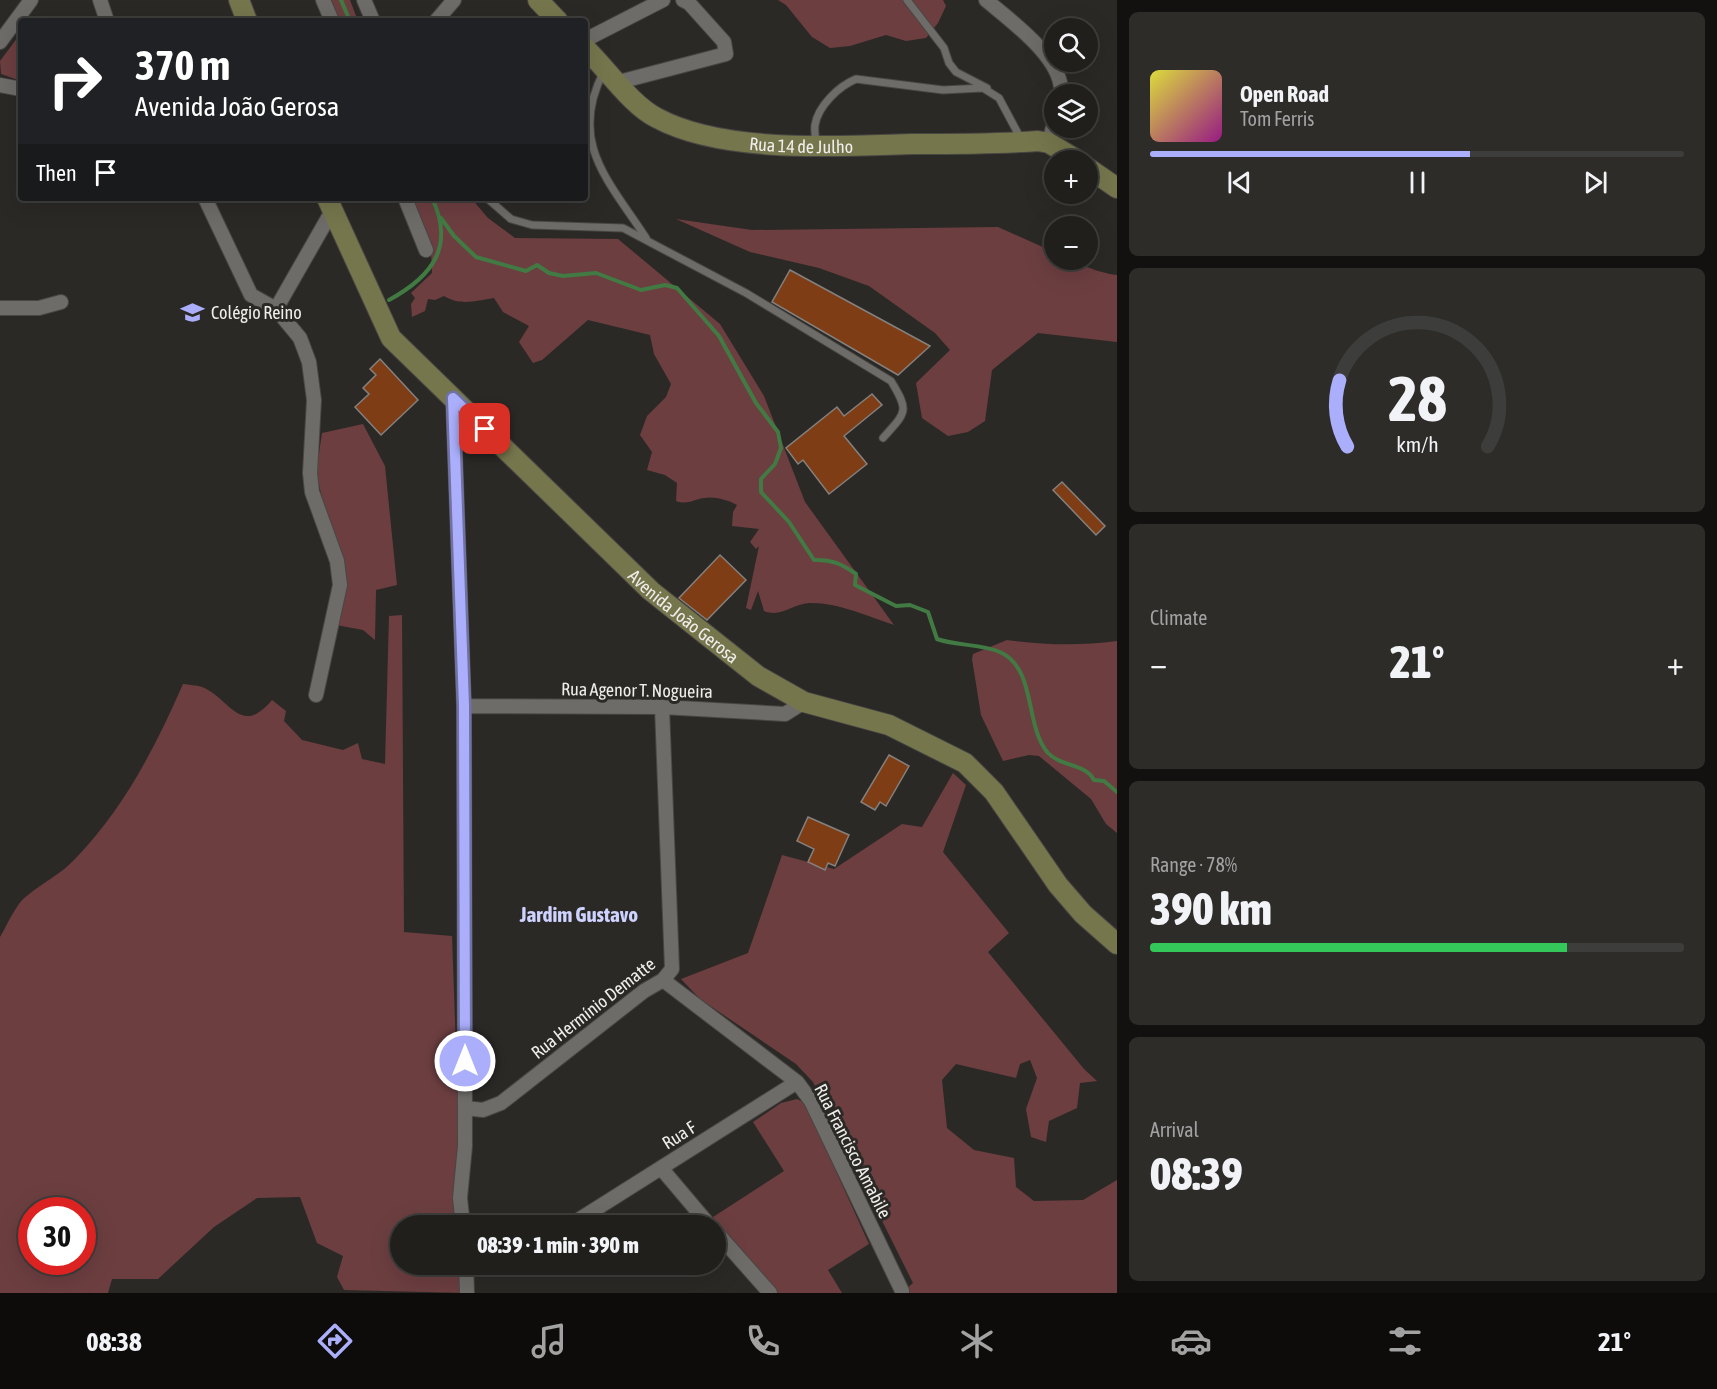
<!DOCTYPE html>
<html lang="en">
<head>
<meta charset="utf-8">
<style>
  :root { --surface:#201f1c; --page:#2d2c29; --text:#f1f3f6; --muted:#a2a2a3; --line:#3d3d3b; --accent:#abaffb }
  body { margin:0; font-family:"Asap Condensed",sans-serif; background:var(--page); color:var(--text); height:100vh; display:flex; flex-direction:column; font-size:22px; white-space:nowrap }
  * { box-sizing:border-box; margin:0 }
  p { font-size:20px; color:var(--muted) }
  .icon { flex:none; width:33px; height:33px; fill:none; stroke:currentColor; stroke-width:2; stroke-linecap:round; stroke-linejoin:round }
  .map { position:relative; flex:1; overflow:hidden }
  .details { display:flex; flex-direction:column; gap:12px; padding:12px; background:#12110f; width:600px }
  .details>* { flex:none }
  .guide { position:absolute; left:18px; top:18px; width:570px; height:183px; border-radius:6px; box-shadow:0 6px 24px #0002,0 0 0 2px var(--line); background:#202124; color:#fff; overflow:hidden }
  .tools { position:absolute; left:1044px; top:18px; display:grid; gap:12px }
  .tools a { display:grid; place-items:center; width:54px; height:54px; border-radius:50%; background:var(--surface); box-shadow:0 6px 24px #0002,0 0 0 2px var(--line); font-size:30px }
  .speed { position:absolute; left:18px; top:1197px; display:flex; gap:12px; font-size:30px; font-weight:700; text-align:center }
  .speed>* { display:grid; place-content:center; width:78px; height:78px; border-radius:50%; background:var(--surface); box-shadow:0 6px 24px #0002,0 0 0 2px var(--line); line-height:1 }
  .speed .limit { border:9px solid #d22; background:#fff; color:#111 }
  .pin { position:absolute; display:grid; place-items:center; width:51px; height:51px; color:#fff; margin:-26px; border-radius:12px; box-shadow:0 3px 9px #0006 }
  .me { position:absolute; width:66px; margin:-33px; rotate:0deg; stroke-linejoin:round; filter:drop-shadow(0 0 4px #0008) }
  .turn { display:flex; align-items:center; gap:21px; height:126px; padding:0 18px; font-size:27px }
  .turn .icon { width:78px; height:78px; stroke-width:2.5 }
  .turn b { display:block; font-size:42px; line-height:51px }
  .then { display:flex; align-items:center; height:57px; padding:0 18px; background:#0003; gap:12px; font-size:22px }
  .big { font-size:45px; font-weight:800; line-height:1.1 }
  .details .tile { flex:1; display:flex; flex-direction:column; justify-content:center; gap:9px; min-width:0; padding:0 21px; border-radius:9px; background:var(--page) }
  .details .dial { align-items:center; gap:0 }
  .dial svg { height:156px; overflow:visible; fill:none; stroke:var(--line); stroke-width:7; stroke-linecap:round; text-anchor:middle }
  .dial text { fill:var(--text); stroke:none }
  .song { display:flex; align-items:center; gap:18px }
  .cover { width:72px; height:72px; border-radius:9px; background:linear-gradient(135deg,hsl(60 70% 55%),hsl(310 70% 35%)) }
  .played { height:6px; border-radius:3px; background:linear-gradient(90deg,var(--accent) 60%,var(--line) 60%) }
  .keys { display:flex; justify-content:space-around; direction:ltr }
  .heat { display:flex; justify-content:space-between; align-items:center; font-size:33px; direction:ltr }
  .charge { height:9px; border-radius:4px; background:linear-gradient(90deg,#34c759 78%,var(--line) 0) }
  .trip { position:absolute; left:390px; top:1215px; width:336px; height:60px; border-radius:30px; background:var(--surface); box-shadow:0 6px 24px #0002,0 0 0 2px var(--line); font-weight:800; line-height:60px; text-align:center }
  .tabs { display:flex; height:96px; justify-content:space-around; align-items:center; background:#0d0c0b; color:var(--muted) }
  .tabs .icon { width:42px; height:42px }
  .tabs .on { color:var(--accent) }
  .tabs b { font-size:27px; color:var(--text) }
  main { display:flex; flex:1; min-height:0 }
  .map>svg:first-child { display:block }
</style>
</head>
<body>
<main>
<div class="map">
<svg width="1117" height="1293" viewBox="0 0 1117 1293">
  <rect width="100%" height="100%" fill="#2b2926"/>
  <path fill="#6c3e40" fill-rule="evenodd" d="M331,0H350L358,21H340Z
    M778,0H943L946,6L938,23L926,38L906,41L886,35L850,46L830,48L812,37L786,5Z
    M21,33V81L1,74L0,61Z
    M409,198H471L488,218L515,238L618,239L720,324L764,396L805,502L894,625C867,616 837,602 809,603C792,604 781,618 764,611L758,591L751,610L746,608L759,546L756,549L750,542L759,529L732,526L733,512L737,505C728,500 714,496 704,498C692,500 688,505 676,501L677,483L665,475L647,470L652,452L640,435L647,416L666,397L671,384L654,354L650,335L588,320L542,360L533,363L519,342L529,326L503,312L494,298C476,301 460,306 444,296L435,300L428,299L425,311L412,317L411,304L415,298L411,293L432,273L431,250Z
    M676,219L752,230L998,227L1054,252V260C1078,260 1095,273 1117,275V342L1038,333L992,370L985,421L968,432L948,436L922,418L916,383L950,350L935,333L869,286L819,268L750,252Z
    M363,424L385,466L397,585L376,590L375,640L363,630L336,625L344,586L316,473L322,433Z
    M402,615L404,932L452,936L459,1132L457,1225L400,1226V1264L461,1265L464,1293L344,1290L337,1277L343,1256L317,1243L300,1197L257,1198L214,1227L158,1279H112L108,1293H0V937C8,924 16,903 28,895C44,882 61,874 75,859C124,808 155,748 183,684C189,685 196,685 202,687C230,698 240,738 272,700L286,711L284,721L302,740L343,750L358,743L362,759L385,764L389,616ZM32,1210H82V1262H32Z
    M1007,640C1044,645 1080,646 1117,641V833L1106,824L1091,799L1039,756L1029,755L1003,761L981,715L972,659L973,654Z
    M953,773L966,785L943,852L1009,933L988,952L1084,1069L1097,1081L1080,1083L1077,1108L1049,1121L1046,1142L1031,1137L1026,1109L1037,1078L1030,1060L1020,1064L1016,1078L956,1064L942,1080L947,1128L974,1150L1014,1158L1016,1187L1034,1201L1083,1200L1117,1180V1293H902L913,1283L813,1082L796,1064L700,999L681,979L748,953L782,855L834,869L902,824L922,827Z
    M797,1099L805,1103L869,1244L828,1270L842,1293H776L721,1230L713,1217L784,1171L753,1122L781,1103Z"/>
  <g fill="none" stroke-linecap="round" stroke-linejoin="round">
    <path stroke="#417a43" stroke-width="4" d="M341,0L350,21
      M441,218L454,236L476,257L526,271L537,265L549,273L563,276L596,273L641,290L665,285L677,288L719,336L756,403L778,432L781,448L775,464L761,479V492L789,522L814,560C831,559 842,564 856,574L855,585L896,606L910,605L928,612L937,639C957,646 982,644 1000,652C1037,669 1024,725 1048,753C1061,767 1085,763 1094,780L1104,781L1117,792
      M389,300C433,276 455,246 432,198"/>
  </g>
  <path fill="#7e3d15" stroke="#84807e" stroke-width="1.5" d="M790,270L930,346L898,375L772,302Z
    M380,359L418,400L381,435L355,407L369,394L363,388L376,375L370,369Z
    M872,394L882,405L844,436L867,464L829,494L803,460L798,464L786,448L837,407L844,416Z
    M1062,482L1105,526L1096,535L1053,490Z
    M720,555L746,580L707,620L679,598Z
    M889,755L909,766L886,806L880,802L875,810L861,802Z
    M808,817L849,835L835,866L828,863L825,870L808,862L814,849L797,841Z"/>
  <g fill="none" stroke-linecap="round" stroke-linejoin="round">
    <defs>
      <path id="lane" d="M907,0L944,48L949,63L956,72L987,88
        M604,71C567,142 609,181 646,238
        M816,145C816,139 814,131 815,125C818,106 839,86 856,79L943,90L983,88L999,98L1022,141
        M487,198L511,219L532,225L623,228L746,293L891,381C910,412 906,412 883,438"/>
      <path id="street" d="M100,0L107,21
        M323,0L332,21
        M364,0L373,21
        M986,0C1011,21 1064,59 1061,94
        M436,21L454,0
        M585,40L663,0
        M0,42L31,0
        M619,82L726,54L724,42L689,3L683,0
        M0,85L21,89
        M1049,143L1054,123
        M205,198L251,295L276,309L300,338L309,362L314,400L310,473L312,492L337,561L340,585L316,695
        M405,198L426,250
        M0,308H39L61,302
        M276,309L332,211
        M453,398L464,706L465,1146L460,1198L463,1226
        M464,706L662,707L785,714L804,702
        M663,980L797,1082L811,1101L902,1291
        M465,1108L483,1110L501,1103L644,991L663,980L672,969L662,707
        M661,1168L710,1226
        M580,1219L797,1082
        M716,1232L770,1293
        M466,1264L467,1293"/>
      <g id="secondary">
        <path d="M239,0L247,21"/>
        <path d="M538,0L558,21"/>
        <path id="s1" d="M585,48C607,69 631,105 657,118C724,154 839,146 914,144C956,144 996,144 1038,141L1049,143L1077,160"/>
        <path d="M1088,168L1117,188"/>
        <path id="s2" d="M327,198L391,338L651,591L758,676L804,702L889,725L965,763L994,792L1058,885L1083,914L1117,944"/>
      </g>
    </defs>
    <use href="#lane" stroke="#494744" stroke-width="9"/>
    <use href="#street" stroke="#494744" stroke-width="16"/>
    <use href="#secondary" stroke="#494744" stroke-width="22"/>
    <use href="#lane" stroke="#6e6c69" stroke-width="7"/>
    <use href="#street" stroke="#6e6c69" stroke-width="14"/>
    <use href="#secondary" stroke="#76764d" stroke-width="20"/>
  </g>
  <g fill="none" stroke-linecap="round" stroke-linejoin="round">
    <defs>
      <path id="route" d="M465,1061L464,706L453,398L485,429"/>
    </defs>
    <use href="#route" stroke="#6f72a3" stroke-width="15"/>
    <use href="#route" stroke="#abaffb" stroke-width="10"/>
  </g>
  <defs>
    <symbol id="school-bare" viewBox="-9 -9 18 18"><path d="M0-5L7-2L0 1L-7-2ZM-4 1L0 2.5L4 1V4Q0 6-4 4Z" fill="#abaffb" stroke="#2b2926" stroke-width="2.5" paint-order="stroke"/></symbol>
  </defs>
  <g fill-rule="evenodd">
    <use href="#school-bare" x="176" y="296" width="33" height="33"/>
  </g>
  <g text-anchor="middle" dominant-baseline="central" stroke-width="6" stroke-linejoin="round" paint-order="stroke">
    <g font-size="18" fill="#efeeec" stroke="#2b2926">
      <text stroke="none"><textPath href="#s1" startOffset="249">Rua 14 de Julho</textPath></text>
      <text stroke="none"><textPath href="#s2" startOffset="558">Avenida João Gerosa</textPath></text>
      <text transform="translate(637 690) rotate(1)">Rua Agenor T. Nogueira</text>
      <text transform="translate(593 1008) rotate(-38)">Rua Hermínio Dematte</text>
      <text transform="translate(679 1135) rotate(-32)">Rua F</text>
      <text transform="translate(853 1151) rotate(63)">Rua Francisco Amabile</text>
    </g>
    <g font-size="18" fill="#efeeec" stroke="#2b2926" text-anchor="start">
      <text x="211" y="312">Colégio Reino</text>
    </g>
    <g font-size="21" font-weight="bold" fill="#ced2fe" stroke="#2b2926">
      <text x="579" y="914">Jardim Gustavo</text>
    </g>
  </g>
</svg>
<div class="tools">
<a><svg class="icon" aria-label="search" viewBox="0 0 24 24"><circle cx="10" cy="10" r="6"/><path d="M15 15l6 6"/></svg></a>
<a><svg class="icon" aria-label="layers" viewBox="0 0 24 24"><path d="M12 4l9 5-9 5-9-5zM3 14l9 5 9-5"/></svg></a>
<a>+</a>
<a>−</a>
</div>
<div class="speed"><div class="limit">30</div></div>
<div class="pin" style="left:485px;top:429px;background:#d93025"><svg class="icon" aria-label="arrive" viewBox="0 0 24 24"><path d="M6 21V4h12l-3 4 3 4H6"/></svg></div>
<svg class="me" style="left:465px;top:1061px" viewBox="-20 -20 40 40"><circle r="17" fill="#abaffb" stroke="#fff" stroke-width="3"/><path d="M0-11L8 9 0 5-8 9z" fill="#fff"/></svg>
<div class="trip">08:39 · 1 min · 390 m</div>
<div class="guide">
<div class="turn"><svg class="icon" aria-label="right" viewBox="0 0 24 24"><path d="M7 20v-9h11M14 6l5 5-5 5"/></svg><div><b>370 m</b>Avenida João Gerosa</div></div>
<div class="then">Then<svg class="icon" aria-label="arrive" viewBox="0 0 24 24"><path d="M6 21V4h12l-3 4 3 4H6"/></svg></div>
</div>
</div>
<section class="details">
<div class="tile">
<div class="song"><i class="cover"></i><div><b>Open Road</b><p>Tom Ferris</p></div></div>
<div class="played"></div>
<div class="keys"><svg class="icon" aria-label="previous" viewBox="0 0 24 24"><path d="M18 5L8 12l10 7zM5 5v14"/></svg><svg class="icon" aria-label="pause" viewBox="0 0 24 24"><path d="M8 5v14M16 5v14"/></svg><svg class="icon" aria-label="next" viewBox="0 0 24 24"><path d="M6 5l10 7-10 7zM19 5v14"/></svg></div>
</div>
<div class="tile dial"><svg viewBox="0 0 100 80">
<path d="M14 69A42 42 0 1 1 86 69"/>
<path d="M14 69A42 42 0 0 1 10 35" stroke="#abaffb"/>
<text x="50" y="56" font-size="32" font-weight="700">28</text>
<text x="50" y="72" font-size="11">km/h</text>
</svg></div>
<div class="tile"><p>Climate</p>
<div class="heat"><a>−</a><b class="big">21°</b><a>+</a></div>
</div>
<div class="tile"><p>Range · 78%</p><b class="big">390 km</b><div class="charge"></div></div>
<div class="tile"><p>Arrival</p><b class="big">08:39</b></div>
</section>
</main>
<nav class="tabs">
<b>08:38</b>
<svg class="icon on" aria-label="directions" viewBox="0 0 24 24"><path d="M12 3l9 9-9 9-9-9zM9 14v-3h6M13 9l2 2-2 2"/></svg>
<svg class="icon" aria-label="music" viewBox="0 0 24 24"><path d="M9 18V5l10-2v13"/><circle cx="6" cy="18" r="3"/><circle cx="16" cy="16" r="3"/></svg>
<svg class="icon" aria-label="phone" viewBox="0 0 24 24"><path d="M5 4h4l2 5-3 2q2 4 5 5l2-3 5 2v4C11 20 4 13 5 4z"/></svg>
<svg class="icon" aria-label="climate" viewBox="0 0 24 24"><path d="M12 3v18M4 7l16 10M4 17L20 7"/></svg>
<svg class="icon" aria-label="car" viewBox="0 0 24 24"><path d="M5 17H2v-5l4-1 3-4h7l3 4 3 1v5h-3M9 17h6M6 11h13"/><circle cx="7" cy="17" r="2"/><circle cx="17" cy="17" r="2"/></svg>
<svg class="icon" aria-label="filters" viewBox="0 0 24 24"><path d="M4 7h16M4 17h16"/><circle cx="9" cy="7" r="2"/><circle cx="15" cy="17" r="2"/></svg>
<b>21°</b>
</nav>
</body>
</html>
